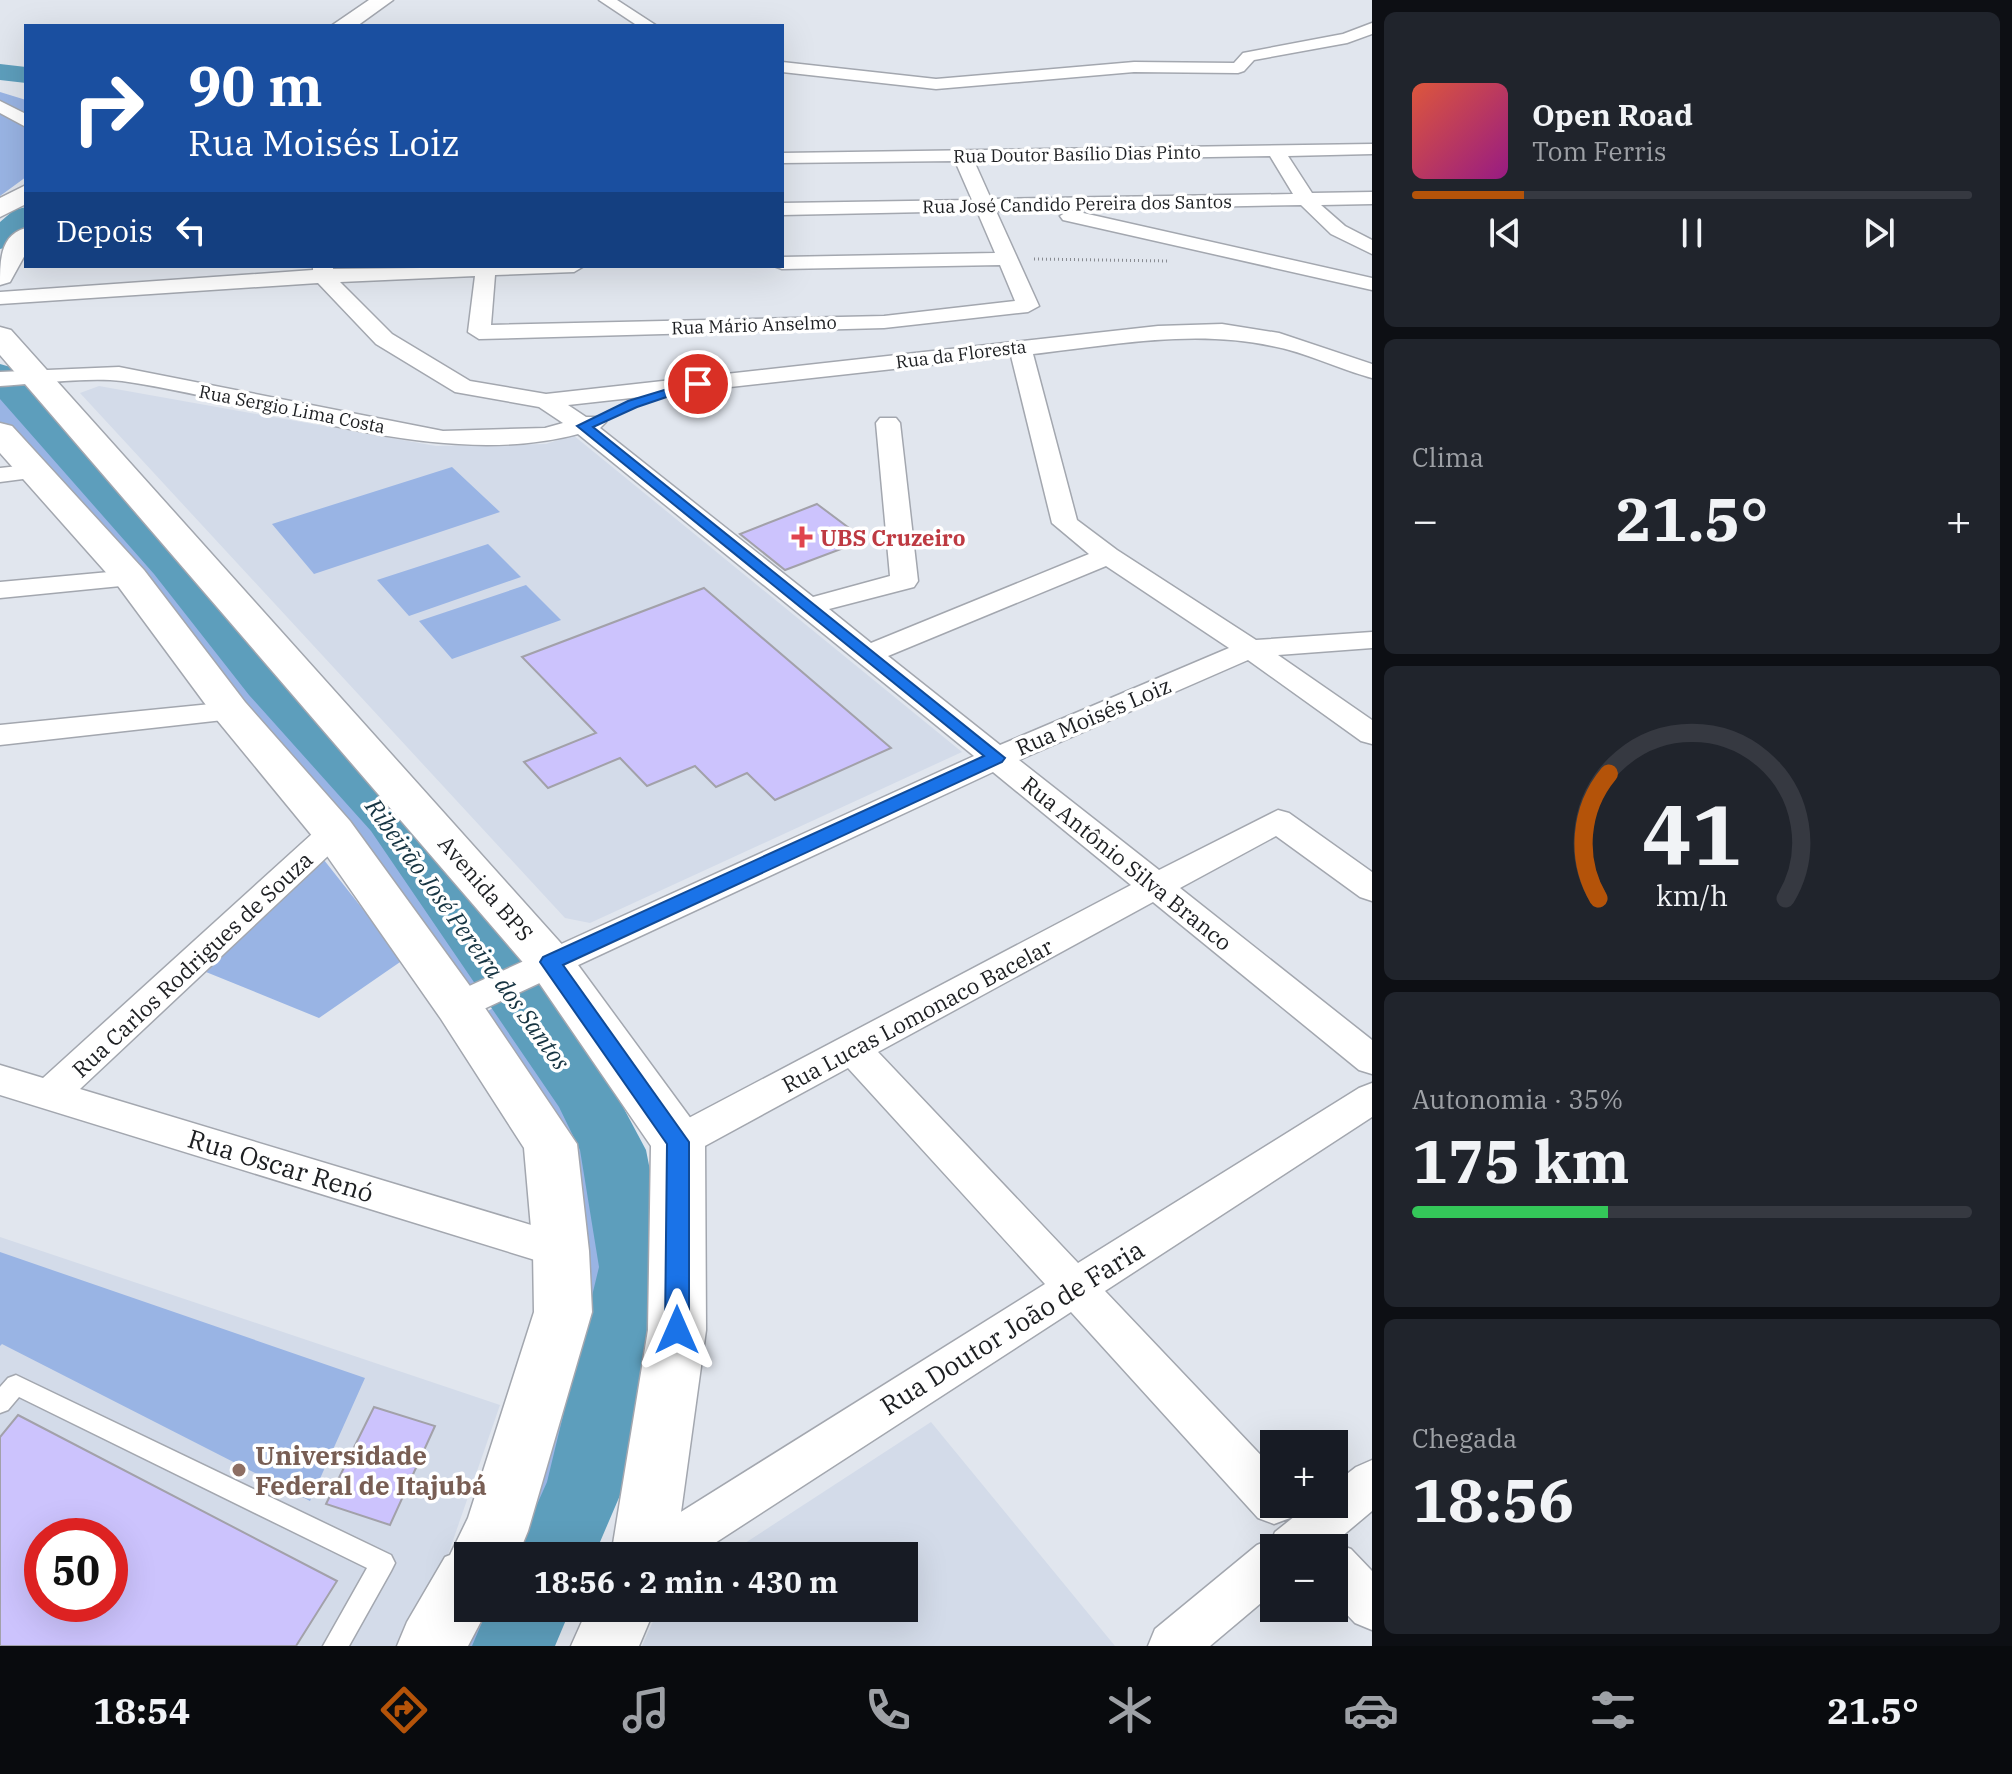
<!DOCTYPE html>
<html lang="pt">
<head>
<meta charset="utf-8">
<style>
  :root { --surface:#171b24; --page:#20242c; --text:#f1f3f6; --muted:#9ea1a6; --line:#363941; --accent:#b45309 }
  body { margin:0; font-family:"IBM Plex Serif",serif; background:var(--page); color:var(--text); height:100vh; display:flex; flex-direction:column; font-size:30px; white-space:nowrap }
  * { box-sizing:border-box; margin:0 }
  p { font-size:26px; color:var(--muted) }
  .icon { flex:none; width:44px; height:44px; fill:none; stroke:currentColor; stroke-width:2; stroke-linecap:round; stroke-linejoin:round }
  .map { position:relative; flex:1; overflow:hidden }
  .details { display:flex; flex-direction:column; gap:12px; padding:12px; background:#0d0f14; width:640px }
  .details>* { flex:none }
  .guide { position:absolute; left:24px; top:24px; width:760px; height:244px; border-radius:0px; box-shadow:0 8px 32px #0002; background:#1a4fa0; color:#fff; overflow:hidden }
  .controls { position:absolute; left:1260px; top:1430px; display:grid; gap:16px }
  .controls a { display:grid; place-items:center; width:88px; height:88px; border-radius:0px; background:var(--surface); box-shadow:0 8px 32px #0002; font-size:40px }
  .speed { position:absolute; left:24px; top:1518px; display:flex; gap:16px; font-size:40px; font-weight:700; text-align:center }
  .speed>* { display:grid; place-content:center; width:104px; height:104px; border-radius:50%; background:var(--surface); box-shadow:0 8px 32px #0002; line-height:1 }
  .speed .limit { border:12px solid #d22; background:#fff; color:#111 }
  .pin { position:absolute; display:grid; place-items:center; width:68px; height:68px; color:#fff; margin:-34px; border:4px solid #fff; border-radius:50%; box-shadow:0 2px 8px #0007 }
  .me { position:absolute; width:88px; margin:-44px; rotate:0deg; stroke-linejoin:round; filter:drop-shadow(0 0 6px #0008) }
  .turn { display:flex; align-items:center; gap:28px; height:168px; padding:0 32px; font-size:36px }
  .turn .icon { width:104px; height:104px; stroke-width:2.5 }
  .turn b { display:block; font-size:56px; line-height:68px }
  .then { display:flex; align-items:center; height:76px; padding:0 32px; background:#0003; gap:16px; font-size:30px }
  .big { font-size:60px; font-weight:700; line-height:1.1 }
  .details .widget { flex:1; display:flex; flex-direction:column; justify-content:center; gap:12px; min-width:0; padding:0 28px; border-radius:12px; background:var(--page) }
  .details .dial { align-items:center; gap:0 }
  .dial svg { height:208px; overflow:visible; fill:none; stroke:var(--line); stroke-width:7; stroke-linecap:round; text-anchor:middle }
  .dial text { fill:var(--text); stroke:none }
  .song { display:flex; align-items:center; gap:24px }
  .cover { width:96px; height:96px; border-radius:12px; background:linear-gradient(135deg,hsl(10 70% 55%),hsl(310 70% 35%)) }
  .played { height:8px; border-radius:4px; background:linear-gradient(90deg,var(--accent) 20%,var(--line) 20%) }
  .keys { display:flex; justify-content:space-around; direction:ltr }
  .heat { display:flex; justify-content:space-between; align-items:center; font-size:44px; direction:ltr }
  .charge { height:12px; border-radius:6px; background:linear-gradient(90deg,#34c759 35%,var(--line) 0) }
  .trip { position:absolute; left:454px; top:1542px; width:464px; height:80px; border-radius:0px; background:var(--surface); box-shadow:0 8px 32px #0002; font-weight:700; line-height:80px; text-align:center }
  .tabs { display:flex; height:128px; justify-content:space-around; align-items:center; background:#090b0e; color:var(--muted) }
  .tabs .icon { width:56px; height:56px }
  .tabs .selected { color:var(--accent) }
  .tabs b { font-size:36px; color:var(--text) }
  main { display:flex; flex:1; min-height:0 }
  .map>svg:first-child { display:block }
</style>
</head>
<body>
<main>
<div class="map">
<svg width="1372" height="1646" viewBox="0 0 1372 1646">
  <rect width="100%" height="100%" fill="#e1e6ee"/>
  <path fill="#d3dbe9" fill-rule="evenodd" d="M99,386L436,446L546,444L573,435L962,752L590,923L565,918L80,393Z
    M0,1237L500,1405L443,1569L396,1646H0ZM42,1536H110V1604H42Z
    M931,1422L1115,1646H642L659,1608H904V1556H725Z"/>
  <path fill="#99b4e4" d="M0,92L26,100V177L0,196Z
    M34,384L526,958L463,989L207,659L0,423V385Z
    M452,467L500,512L314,574L272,524Z
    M488,544L521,577L409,616L377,580Z
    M526,585L561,620L452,659L419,621Z
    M324,860L403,960L319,1018L206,972Z
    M542,980L627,1144L648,1268L622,1473L582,1556H489L565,1184L479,1016Z
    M0,1252L365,1378L310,1501L2,1344L0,1346Z
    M468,1608H557L539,1646H439Z"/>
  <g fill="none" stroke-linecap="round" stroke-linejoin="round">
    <path fill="#5d9ebc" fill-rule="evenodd" d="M0,64L26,67V83L0,80Z
      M26,207V234L12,246L0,249V222L14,210Z
      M0,364L14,368L186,554L283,673L409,805L606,1075L646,1150L669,1267L624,1486L594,1556H514L547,1482L599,1267L580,1150L559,1107L371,831L249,695L154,574L0,399Z
      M488,1608H571L555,1646H472Z"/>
  </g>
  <path fill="#ccc3fd" stroke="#a2a1a9" stroke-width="2" fill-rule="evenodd" d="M817,504L865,540L785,570L740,534Z
    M704,588L891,748L775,800L747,773L716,787L695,766L647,786L620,758L548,788L524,762L596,733L522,657Z
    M374,1407L435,1426L390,1525L326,1504Z
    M18,1415L337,1581L296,1646H0V1437ZM42,1536H110V1604H42Z"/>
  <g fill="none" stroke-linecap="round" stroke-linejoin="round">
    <defs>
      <path id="service" d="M16,1375L391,1555L395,1563L391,1571L349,1646H323L367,1568L19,1397L8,1410L0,1413V1387L8,1378Z"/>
      <path id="minor" d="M599,0H617L657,26H638Z
        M1372,23V34L1347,43L1254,60L1244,71L1238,73L1134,72L936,89L782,72V62L936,79L1134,62L1234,63L1243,53L1343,34Z
        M0,101L26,114V127L0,113Z
        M1372,144V154L1288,156L1312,193L1372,192V204L1321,205L1345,226L1372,240V254L1331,234L1301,205L996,211L1039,306L1028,312L884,328L479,339L468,332L475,276L340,282L392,334L470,381L546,394L1158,326L1222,324L1279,333L1372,364V378C1338,369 1306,352 1272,346C1193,329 1112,345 1033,354L1077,520L1117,550L1256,640L1372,632V648L1278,655L1372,720V744L1361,741L1248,660L1019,760L1159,870L1278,810L1289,813L1372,872V901L1360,897L1276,836L1180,888L1372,1040V1074L1359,1070L1153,902L878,1052L1078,1263L1359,1088L1372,1083V1117L1105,1291L1274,1469V1504H1296L1290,1518L1274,1524L1258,1518L1071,1312L695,1556H629L636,1540L1045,1284L848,1068L692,1153L678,1158L664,1153L659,1142L664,1131L1131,885L993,772L471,1015L458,1019L445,1015L440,1006L445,997L974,756L578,434C436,472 265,401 122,381C87,377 36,384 0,386V372L119,367L443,431L545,428L563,423L539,407L455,392L376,344L318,283L0,304V292L313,270V266H333V269L584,266L574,272L495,275L491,325L884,316L1015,301L1000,265L782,269L774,266H782V257L995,253L977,211L782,215V203L972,200L955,161L782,163V153ZM1270,156L1293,194L991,199L974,161ZM1011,356L1052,523L1089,554L871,643L829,609L914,587L918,581L900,423L896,418H880L876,423L890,576L813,597L600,428L606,422L602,417H586L568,405ZM1106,566L1229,648L1000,745L888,656Z
        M1070,210L1372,278V290L1063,220L1060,216Z
        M37,464L46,466L49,471L46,476L0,482V468Z
        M131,570L141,572L144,578L141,584L0,598V582Z
        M231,702L241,704L246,711L241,718L0,745V725Z
        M334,821L345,824L350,832L345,840L80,1089L561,1234L575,1239L581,1251L575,1263L561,1268L0,1095V1065L43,1078L323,824Z
        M1372,1460V1511L1334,1543L1351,1549L1372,1571V1630L1355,1623L1334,1601V1548H1274V1592L1210,1646H1148L1155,1629L1257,1545L1272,1539L1275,1532L1310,1504H1334V1484L1356,1467Z"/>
      <path id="secondary" d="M369,0H393L357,26H331Z
        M26,185V204L0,217V198Z
        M26,228V253L10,282L0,285C0,260 0,235 26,228Z
        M0,327L11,330L567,950L697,1127L705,1142L706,1330L675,1556H611L648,1330L651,1146L533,974L0,355Z
        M0,423L12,426L144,570L245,702L350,821L475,993L577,1144L589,1251L592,1312L528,1531L519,1553L517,1556H468V1608H488L468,1646H397L407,1622L445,1557L450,1555L468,1518L534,1312L533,1251L524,1148L441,1019L318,843L217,720L118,586L0,453Z
        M588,1608H655L639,1646H571Z"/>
    </defs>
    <use href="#service" stroke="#a3a7af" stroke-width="3"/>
    <use href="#minor" stroke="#a3a7af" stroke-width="3"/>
    <use href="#secondary" stroke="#a3a7af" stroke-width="3"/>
    <path stroke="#888b91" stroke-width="3" stroke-dasharray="1 3" stroke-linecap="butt" d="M1034,259L1168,261"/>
    <use href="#service" fill="#fff" fill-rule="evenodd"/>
    <use href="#minor" fill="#fff" fill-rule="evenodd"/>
    <use href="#secondary" fill="#fff" fill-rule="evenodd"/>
  </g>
  <path fill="#1a73e8" stroke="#114b97" stroke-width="2" d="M694,381L705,384L637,407L593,427L1005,758L1002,762L563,965L689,1142V1330L686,1338L677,1341L669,1338L665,1330L667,1144L540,962L543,957L984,756L577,426L628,401Z"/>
  <path fill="#e0444e" stroke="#fff" stroke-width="3" d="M798 525h8v8h8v8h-8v8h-8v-8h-8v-8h8z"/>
  <circle fill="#8d6e63" stroke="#fff" stroke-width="3" cx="239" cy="1470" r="8"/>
  <g text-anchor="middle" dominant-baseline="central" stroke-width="7" stroke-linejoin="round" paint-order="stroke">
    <g font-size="18" fill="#1d1f22" stroke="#fff">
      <text transform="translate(1077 154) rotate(-1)">Rua Doutor Basílio Dias Pinto</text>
      <text transform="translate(1077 204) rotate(-1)">Rua José Candido Pereira dos Santos</text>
      <text transform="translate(754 325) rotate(-2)">Rua Mário Anselmo</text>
      <text transform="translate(961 354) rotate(-7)">Rua da Floresta</text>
      <text transform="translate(292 409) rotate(11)">Rua Sergio Lima Costa</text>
    </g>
    <g font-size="22" font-weight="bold" fill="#be3a42" stroke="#fff" text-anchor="start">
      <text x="820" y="537">UBS Cruzeiro</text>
    </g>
    <g font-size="22" fill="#1d1f22" stroke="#fff">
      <text transform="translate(1093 716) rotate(-23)">Rua Moisés Loiz</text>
      <text transform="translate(1127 863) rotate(39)">Rua Antônio Silva Branco</text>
      <text transform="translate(486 888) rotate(49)">Avenida BPS</text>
      <text transform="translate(192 964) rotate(-43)">Rua Carlos Rodrigues de Souza</text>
      <text transform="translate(917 1015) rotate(-28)">Rua Lucas Lomonaco Bacelar</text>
    </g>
    <g font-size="24" font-style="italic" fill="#163442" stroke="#fff">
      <text transform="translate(468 934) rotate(54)">Ribeirão José Pereira dos Santos</text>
    </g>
    <g font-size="26" fill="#1d1f22" stroke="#fff">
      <text transform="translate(281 1165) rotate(17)">Rua Oscar Renó</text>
      <text transform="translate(1012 1327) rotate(-32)">Rua Doutor João de Faria</text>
    </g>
    <g font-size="26" font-weight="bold" fill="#785e54" stroke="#fff" text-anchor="start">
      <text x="255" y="1455">Universidade<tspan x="255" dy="30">Federal de Itajubá</tspan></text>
    </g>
  </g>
</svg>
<div class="controls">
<a>+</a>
<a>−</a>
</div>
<div class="speed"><div class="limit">50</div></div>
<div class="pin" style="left:698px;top:384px;background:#d93025"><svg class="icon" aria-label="arrive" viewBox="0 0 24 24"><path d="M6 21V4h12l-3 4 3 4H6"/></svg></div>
<svg class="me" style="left:677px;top:1330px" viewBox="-20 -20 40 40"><path d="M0-17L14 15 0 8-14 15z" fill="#1a73e8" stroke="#fff" stroke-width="4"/></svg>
<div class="trip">18:56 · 2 min · 430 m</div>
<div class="guide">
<div class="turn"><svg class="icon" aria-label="right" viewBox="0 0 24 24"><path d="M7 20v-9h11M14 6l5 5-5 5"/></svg><div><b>90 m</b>Rua Moisés Loiz</div></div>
<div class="then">Depois<svg class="icon" aria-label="left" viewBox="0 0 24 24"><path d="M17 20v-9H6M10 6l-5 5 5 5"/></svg></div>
</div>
</div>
<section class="details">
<div class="widget">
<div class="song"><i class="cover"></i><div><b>Open Road</b><p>Tom Ferris</p></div></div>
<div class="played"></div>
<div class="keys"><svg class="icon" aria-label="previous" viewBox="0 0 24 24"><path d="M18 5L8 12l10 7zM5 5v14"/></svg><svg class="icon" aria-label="pause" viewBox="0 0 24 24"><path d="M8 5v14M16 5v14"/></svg><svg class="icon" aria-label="next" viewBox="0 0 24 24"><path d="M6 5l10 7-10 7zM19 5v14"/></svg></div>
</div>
<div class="widget"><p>Clima</p>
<div class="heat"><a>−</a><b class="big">21.5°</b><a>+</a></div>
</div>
<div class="widget dial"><svg viewBox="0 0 100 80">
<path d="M14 69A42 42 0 1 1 86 69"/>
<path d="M14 69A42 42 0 0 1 18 21" stroke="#b45309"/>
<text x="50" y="56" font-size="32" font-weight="700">41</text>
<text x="50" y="72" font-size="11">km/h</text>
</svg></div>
<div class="widget"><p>Autonomia · 35%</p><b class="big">175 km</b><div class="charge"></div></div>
<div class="widget"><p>Chegada</p><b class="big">18:56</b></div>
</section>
</main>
<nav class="tabs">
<b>18:54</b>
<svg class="icon selected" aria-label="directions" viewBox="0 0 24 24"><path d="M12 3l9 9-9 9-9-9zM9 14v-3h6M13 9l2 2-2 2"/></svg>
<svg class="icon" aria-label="music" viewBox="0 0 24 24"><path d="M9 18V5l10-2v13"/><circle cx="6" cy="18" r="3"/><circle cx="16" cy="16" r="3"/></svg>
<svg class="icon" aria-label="phone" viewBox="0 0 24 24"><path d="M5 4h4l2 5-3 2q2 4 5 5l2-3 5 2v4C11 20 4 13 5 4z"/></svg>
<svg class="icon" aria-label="climate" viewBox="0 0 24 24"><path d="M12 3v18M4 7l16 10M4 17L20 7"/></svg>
<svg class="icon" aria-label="car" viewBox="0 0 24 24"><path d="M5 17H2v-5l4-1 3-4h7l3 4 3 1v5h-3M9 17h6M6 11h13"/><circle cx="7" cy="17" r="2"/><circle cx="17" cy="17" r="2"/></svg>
<svg class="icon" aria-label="filters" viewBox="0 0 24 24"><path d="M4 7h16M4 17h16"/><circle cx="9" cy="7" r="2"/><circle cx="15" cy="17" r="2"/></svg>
<b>21.5°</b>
</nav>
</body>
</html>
